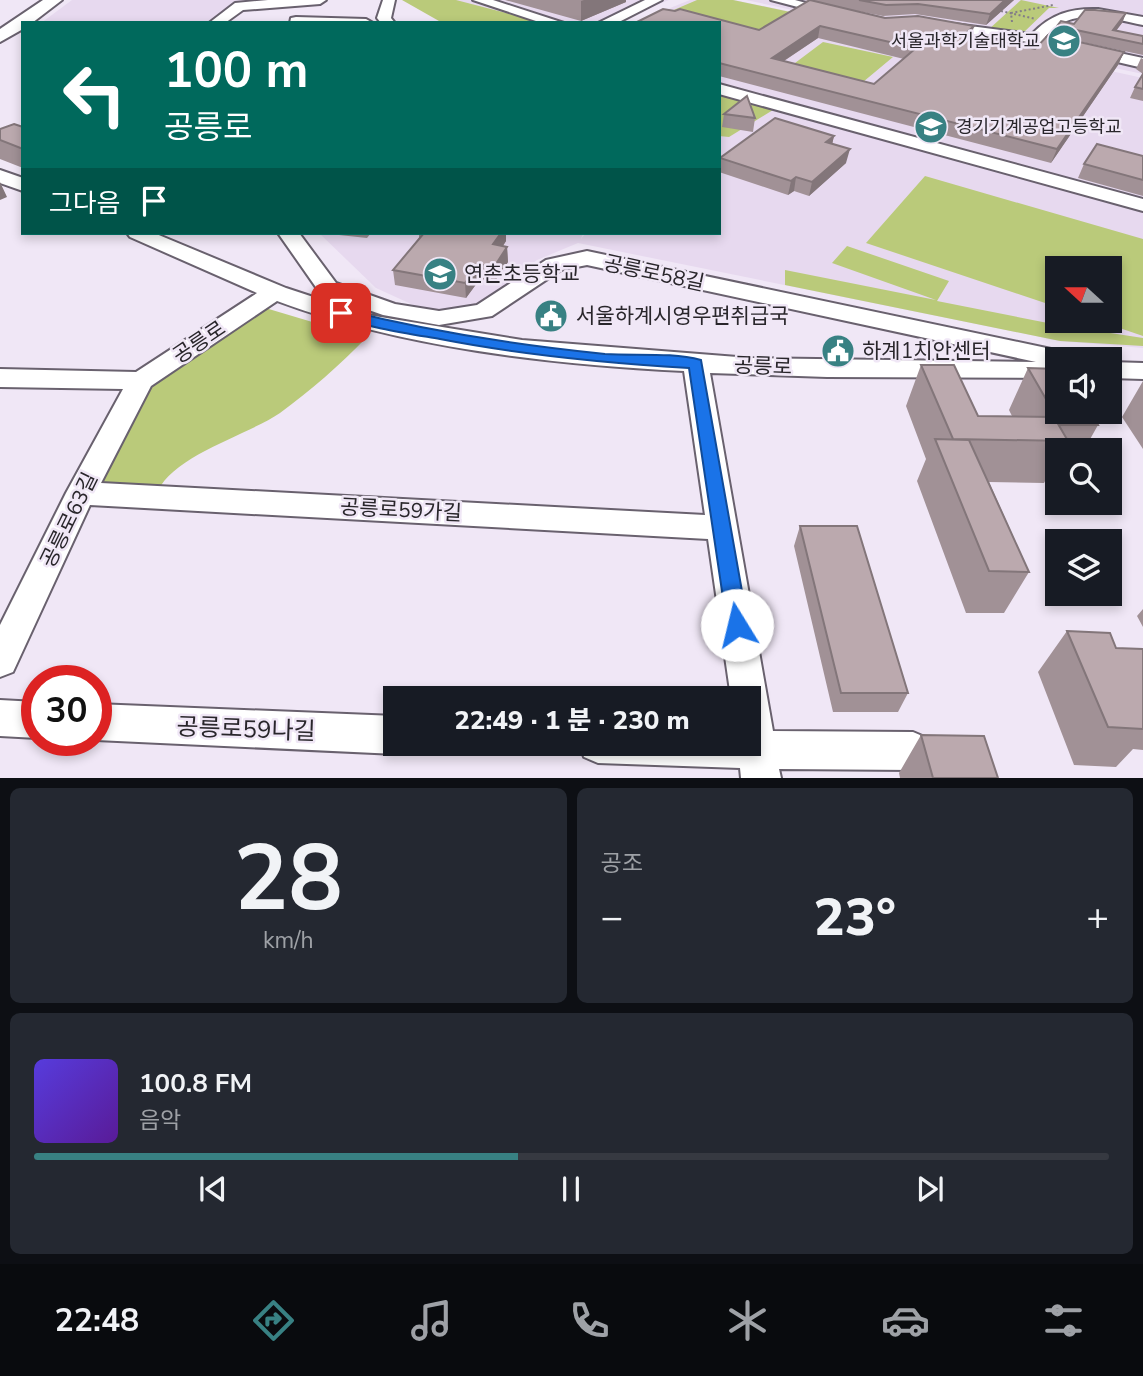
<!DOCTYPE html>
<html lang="ko">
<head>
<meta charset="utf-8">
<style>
  :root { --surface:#171b24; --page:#242831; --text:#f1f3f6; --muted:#9ea1a6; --line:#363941; --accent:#388183 }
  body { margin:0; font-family:"Nunito Sans","Noto Sans KR",sans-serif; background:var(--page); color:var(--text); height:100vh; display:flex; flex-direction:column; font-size:26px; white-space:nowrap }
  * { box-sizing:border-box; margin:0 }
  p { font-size:23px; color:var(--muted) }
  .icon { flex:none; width:38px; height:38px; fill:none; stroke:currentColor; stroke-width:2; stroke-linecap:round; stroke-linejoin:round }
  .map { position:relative; height:778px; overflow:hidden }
  .details { display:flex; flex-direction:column; gap:10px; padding:10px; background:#0d0f14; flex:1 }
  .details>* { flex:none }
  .banner { position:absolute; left:21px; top:21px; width:700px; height:214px; border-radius:0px; box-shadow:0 4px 10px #0003; background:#00695c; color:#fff; overflow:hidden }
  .needle { width:46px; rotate:291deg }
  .tools { position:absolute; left:1045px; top:256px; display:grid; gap:14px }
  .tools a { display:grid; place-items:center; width:77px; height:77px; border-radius:0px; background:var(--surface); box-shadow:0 4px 10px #0003; font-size:35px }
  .speed { position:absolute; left:21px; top:665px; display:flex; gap:14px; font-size:35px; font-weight:700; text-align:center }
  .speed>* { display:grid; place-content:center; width:91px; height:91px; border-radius:50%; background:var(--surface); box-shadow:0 4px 10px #0003; line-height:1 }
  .speed .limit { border:10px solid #d22; background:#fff; color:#111 }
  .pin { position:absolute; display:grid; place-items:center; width:60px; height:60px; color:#fff; margin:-30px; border-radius:14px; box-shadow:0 4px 10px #0006 }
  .me { position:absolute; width:77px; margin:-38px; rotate:351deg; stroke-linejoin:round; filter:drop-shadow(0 0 5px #0008) }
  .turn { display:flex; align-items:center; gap:24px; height:147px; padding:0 28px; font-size:32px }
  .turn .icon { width:91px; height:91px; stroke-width:2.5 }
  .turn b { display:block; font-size:49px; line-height:60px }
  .then { display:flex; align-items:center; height:66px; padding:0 28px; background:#0003; gap:14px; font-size:26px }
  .big { font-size:52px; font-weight:800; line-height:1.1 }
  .details .tile { flex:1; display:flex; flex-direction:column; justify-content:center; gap:10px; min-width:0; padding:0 24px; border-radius:10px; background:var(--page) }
  .details .dial { align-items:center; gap:0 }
  .dial b { font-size:91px; line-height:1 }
  .song { display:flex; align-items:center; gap:21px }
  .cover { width:84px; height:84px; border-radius:10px; background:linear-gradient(135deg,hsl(250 70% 55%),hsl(270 70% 35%)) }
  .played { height:7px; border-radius:4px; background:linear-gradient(90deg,var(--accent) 45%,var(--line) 45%) }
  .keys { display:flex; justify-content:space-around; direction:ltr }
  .heat { display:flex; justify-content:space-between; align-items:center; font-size:38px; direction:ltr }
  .details .tiles { flex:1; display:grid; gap:10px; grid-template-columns:1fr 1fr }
  .tile:last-child { grid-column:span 2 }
  .trip { position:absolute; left:383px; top:686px; width:378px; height:70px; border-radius:0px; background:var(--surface); box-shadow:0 4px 10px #0003; font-weight:800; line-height:70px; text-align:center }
  .tabs { display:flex; height:112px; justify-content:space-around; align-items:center; background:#090b0e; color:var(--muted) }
  .tabs .icon { width:49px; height:49px }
  .tabs .current { color:var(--accent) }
  .tabs b { font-size:32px; color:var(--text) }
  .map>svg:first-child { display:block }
</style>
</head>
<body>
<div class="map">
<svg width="1143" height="778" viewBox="0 0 1143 778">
  <rect width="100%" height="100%" fill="#f0e7f6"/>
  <path fill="#e7d9ef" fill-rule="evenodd" d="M72,0H291L231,5L208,23H41Z
    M426,0H669L612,23H530Z
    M690,0H734L907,36L925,31L1143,78V348L1060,341L578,243L537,260L455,324L376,288L319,233H583L581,239L586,233H719V23H633ZM1057,268H1110V320H1057Z
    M746,0H1143V74L1024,49L901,33Z"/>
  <path fill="#baca7a" d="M402,0H456L545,23L439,21Z
    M697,0H733L795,13L753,36L719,23L662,15Z
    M1021,0L1059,8H1049L1022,34L988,30Z
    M823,42L893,57L857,87L783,72Z
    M719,95L773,110L729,137L719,136Z
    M925,176L1143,239V336L1096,320H1110V268H1057V307L866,243Z
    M847,246L949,281L937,301L1058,325L1143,338V346L1060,341L785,285V270L936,300L832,263Z
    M262,307L366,338C340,365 310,391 280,413C248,435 174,455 158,491L93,487L150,381Z"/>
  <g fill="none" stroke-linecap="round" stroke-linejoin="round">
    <defs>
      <path id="minor" d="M268,0H326L320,4L243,10L225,23H209L235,3Z
        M383,0H395L391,18L395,23H381L377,18Z
        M473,0H493L564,23H542Z
        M645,0H662L617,23H598Z
        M771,0H795L843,13L836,17Z
        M1098,9L1143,17V25C1109,18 1071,6 1045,37L1143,58V68L1036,43L939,30L932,26L939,22L1032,34C1051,14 1071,8 1098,9Z
        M296,17L366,19L373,23H290L291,18Z
        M719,84L1143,199V211L719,94Z
        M0,170L23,178V191L0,183Z
        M127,233H154L286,288L368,315L522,340L750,358L1036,362L587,265L561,270L492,316L439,325L383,315L320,293L278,233H299L336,283L395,304L439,311L477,305L546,260L587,251L1070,353L1073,359H1057V378L827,377L710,373L773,731L913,732L927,738L932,751L927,764L913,770L779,769L781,778H741L740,768L598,763L584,757L579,744H749V698H731L708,539L90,505L13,672L0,677V625L66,493L123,389L0,387V369L136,372L257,293L130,237ZM277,301C403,348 550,364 684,371L705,515L101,483L151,386Z
        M1110,362L1143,363V379L1110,378Z
        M0,700L37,702V738L0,736Z
        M96,704L396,716V744H411L409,748L396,754L96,740Z"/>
      <path id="major" d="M43,0H62L32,23H23V29L0,42V29Z"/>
    </defs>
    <use href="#minor" stroke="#69616e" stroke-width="4"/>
    <use href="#major" stroke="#69616e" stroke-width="4"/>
    <path stroke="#837e87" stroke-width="2" stroke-dasharray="2 2.5" stroke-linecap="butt" d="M1001,11L1036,19
      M1012,22L1011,13L1053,5"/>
    <use href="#minor" fill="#fff" fill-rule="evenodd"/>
    <use href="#major" fill="#fff" fill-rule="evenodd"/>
  </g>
  <path fill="#a19196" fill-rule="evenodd" d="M505,0H626V2L581,21Z
    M805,0H1014L986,25L915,14L883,16L852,10L1035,49L1124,52L1118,65L1051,163L719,76V23L759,30L808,1ZM818,38L904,59L874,84L784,61Z
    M1126,13L1122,23L1116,31L1143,36V55L1053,36L1057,26L1074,24Z
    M1141,58L1143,59V74L1136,69Z
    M1143,74V101L1130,98L1135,87Z
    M724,114L755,118L753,132L722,127Z
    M23,127V168L0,159V129Z
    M834,136L832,144L846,163L809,196L794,191L788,195L719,172L720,158Z
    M1143,156V196L1078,178L1084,164Z
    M339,233H371L367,238L339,235Z
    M419,233H506V241L503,246L507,247L508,262L495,281L480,279L466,298L395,285L393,270L419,238Z
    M921,365L978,416H1012L1009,410L1028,368L1098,425L1084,450H1057V467H1053L1044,483L989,482L1029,572L1004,613H966L917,481L926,459L906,406Z
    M1143,381V449L1122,417Z
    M800,526L908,693L898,712H833L794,546Z
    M1143,609V627L1137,616Z
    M1067,631L1116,648L1143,649V750L1133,749L1116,767L1074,765L1038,672Z
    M921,735L998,778H900L899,773Z"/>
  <path fill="#83767a" d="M584,0H626V2L581,21V1Z
    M1005,0H1014L986,25L990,14Z
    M1126,13L1122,23L1111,37L1113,30Z
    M820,26L818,38L770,70L772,58Z
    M974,26L971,38L965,34Z
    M1124,52L1118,65L1051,163L1057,149Z
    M834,136L831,149L826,142Z
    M850,149L846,163L809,196L812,182Z
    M796,177L794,191L788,195L791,181Z
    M0,182L7,197L0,200Z
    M501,233H506V241L494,259L493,244Z
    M507,247L508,262L495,281L494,267Z
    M479,264L480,279L466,298L465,283Z"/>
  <path fill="#bba9ae" stroke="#83767a" stroke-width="2" fill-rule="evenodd" d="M810,0L885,18L918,16L974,26L965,34L1035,49L1048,35L1124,52L1057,149L719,63V23H635L663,9L675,11L680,9L759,30ZM820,26L916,48L874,84L772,58Z
    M859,0H1005L990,14L918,4L886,5Z
    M1085,10H1095L1126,13L1113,30L1143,36V44L1057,26L1061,21L1074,24Z
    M1143,74V89L1135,87Z
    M747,96L755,118L724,114Z
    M775,118L834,136L826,142L850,149L812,182L796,177L791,181L720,158Z
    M14,124L23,127V149L0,140V129Z
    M1097,144L1143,156V180L1084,164Z
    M424,233H501L493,244L507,247L494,267L479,264L465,283L393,270Z
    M921,365H954L978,416L1054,417L1068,441L953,439Z
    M1028,368L1057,369V411H1090L1098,425H1061Z
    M935,439L969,440L1029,572L989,571Z
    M800,526H857L908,693H841Z
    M1067,631L1110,633L1116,648L1143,649V729L1108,727Z
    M921,735L984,736L998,778H933Z"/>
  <path fill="#1a73e8" stroke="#114b97" stroke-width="2" d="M341,309C427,331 516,345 605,354C636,356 671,352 701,360L748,625L744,632L737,635L730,632L727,625L689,368C605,363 522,355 440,339C405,333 370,328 336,316V310Z"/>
  <defs>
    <symbol id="university-disc" viewBox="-11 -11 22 22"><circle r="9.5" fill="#388183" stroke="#f0e7f6"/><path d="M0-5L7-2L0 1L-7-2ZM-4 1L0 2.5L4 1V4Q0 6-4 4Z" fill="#fff"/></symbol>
    <symbol id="school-disc" viewBox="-11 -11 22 22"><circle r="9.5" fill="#388183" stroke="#f0e7f6"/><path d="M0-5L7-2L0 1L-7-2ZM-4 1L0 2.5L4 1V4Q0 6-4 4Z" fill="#fff"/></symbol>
    <symbol id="civic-disc" viewBox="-11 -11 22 22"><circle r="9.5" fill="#388183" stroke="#f0e7f6"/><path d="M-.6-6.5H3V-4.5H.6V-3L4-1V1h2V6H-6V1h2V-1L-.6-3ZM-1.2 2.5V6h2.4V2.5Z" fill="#fff"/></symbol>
  </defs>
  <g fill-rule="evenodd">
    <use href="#university-disc" x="1045" y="22" width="38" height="38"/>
    <use href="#school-disc" x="912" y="108" width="38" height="38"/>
    <use href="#school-disc" x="421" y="255" width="38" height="38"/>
    <use href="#civic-disc" x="532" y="297" width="38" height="38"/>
    <use href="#civic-disc" x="819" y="332" width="38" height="38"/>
  </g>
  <g text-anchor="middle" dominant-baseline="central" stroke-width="5" stroke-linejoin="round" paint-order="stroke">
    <g font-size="18" fill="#29262b" stroke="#f0e7f6" text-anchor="end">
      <text x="1040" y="41">서울과학기술대학교</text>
      <text x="956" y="127" text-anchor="start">경기기계공업고등학교</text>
    </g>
    <g font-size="21" fill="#29262b" stroke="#f0e7f6">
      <text transform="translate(654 273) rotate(12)">공릉로58길</text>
      <text transform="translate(199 342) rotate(-34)">공릉로</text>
      <text transform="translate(763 366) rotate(2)">공릉로</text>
      <text transform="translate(401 510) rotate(3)">공릉로59가길</text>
      <text transform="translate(69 520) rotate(-64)">공릉로63길</text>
    </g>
    <g font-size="21" fill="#29262b" stroke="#f0e7f6" text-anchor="start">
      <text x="464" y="274">연촌초등학교</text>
      <text x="576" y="316">서울하계시영우편취급국</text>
      <text x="862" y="351">하계1치안센터</text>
    </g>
    <g font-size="24" fill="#29262b" stroke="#f0e7f6">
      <text transform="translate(246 729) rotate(2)">공릉로59나길</text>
    </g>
  </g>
</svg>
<div class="tools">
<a><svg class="needle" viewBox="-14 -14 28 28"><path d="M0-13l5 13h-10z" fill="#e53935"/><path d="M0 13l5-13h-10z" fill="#9ea1a6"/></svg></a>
<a><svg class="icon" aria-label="sound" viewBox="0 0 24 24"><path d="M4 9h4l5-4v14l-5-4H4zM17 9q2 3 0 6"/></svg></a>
<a><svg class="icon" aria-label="search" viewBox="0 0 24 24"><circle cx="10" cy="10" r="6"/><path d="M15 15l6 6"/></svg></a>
<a><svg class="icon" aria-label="layers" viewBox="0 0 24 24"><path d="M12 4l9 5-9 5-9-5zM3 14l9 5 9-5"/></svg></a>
</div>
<div class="speed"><div class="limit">30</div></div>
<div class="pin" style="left:341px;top:313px;background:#d93025"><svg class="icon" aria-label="arrive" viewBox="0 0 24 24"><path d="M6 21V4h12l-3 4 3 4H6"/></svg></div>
<svg class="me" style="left:737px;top:625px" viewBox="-20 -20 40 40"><circle r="19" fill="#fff"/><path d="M0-13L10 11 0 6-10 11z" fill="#1a73e8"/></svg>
<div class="trip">22:49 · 1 분 · 230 m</div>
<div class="banner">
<div class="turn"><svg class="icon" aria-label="left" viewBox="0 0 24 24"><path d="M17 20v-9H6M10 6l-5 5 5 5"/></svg><div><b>100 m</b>공릉로</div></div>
<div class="then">그다음<svg class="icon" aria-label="arrive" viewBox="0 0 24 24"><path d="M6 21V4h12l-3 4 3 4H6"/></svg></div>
</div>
</div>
<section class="details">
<div class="tiles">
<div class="tile dial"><b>28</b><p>km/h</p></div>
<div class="tile"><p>공조</p>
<div class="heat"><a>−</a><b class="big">23°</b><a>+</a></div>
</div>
<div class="tile">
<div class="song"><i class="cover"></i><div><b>100.8 FM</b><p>음악</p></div></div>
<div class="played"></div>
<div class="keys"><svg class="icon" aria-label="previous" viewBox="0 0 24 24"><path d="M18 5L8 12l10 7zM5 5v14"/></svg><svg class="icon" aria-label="pause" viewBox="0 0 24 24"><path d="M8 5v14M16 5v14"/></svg><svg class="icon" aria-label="next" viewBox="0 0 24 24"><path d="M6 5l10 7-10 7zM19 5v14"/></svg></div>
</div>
</div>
</section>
<nav class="tabs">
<b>22:48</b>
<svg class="icon current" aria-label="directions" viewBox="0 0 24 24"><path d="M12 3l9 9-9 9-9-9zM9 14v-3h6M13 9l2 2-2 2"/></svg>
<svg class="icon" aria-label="music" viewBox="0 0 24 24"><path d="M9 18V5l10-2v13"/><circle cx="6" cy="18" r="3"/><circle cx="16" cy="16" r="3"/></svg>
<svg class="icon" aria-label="phone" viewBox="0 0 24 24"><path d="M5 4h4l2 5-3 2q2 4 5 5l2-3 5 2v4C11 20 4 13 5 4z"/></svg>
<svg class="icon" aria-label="climate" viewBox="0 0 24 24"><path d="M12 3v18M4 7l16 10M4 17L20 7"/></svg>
<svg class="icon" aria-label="car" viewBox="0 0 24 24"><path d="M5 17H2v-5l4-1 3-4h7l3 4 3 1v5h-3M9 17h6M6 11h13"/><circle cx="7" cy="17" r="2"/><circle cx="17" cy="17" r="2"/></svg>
<svg class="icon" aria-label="filters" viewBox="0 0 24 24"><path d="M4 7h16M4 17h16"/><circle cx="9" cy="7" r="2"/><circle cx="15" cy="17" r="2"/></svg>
</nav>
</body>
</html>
